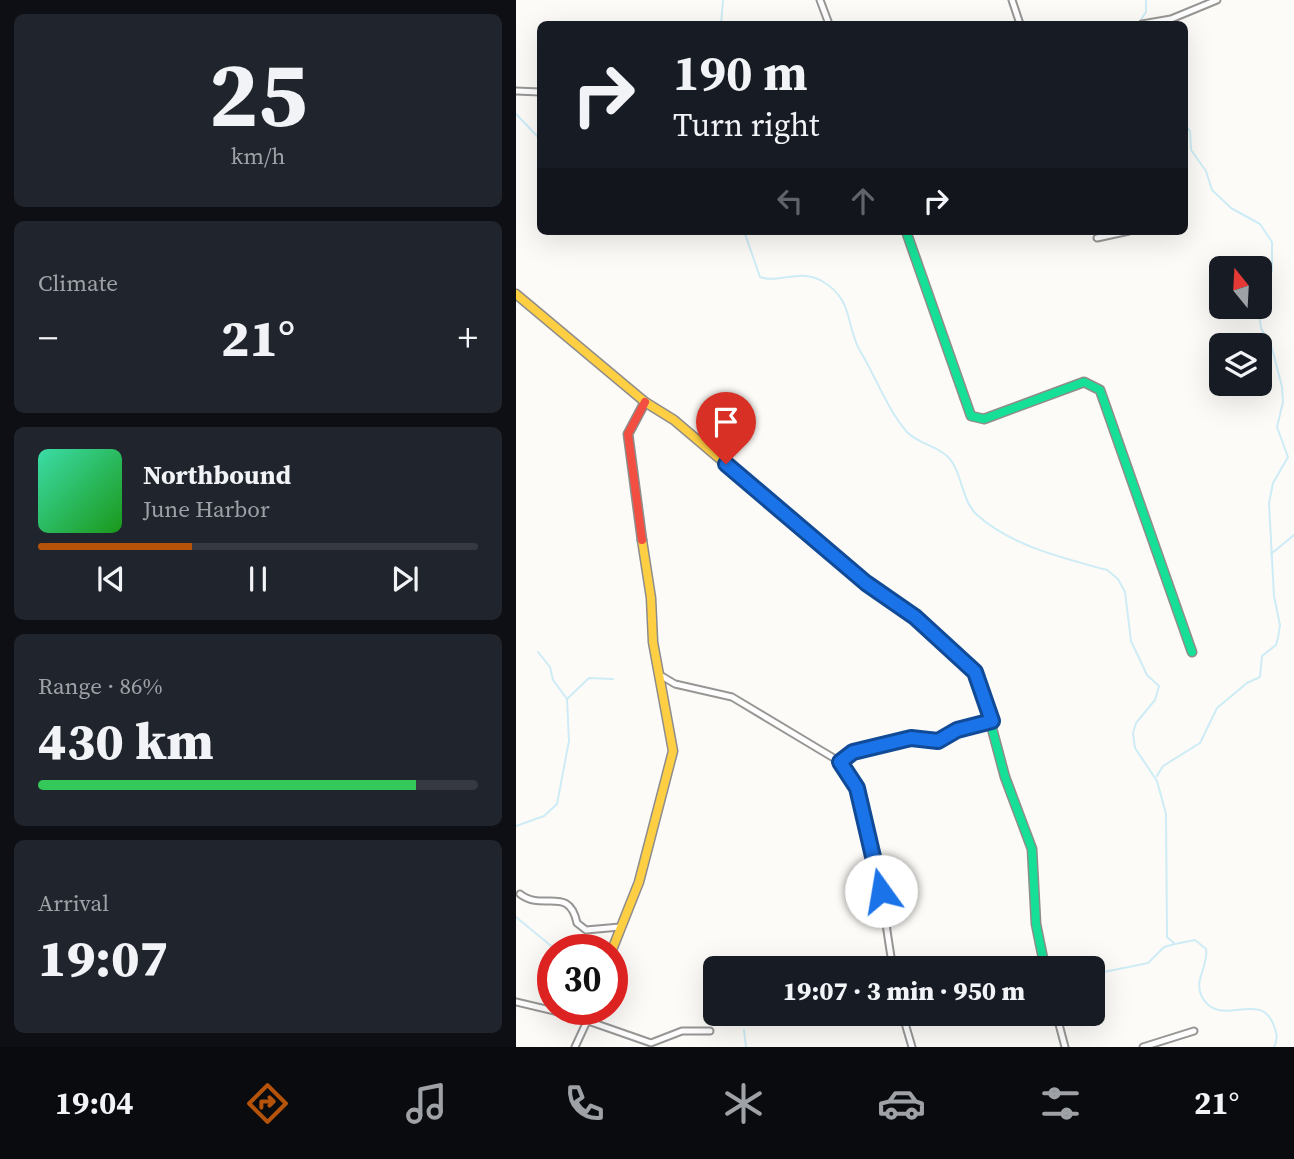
<!DOCTYPE html>
<html lang="en">
<head>
<meta charset="utf-8">
<style>
  :root { --surface:#171b24; --page:#20242c; --text:#f1f3f6; --muted:#9ea1a6; --line:#363941; --accent:#b45309 }
  body { margin:0; font-family:"Source Serif 4",serif; background:var(--page); color:var(--text); height:100vh; display:flex; flex-direction:column; font-size:26px; white-space:nowrap }
  * { box-sizing:border-box; margin:0 }
  p { font-size:23px; color:var(--muted) }
  .icon { flex:none; width:38px; height:38px; fill:none; stroke:currentColor; stroke-width:2; stroke-linecap:round; stroke-linejoin:round }
  .map { position:relative; flex:1; overflow:hidden }
  .panel { display:flex; flex-direction:column; gap:14px; padding:14px; background:#0d0f14; width:516px }
  .panel>* { flex:none }
  .banner { position:absolute; left:21px; top:21px; width:651px; height:214px; border-radius:10px; box-shadow:0 7px 28px #0002; background:#171b24; color:var(--text); overflow:hidden }
  .needle { width:46px; rotate:342deg }
  .controls { position:absolute; left:693px; top:256px; display:grid; gap:14px }
  .controls a { display:grid; place-items:center; width:63px; height:63px; border-radius:10px; background:var(--surface); box-shadow:0 7px 28px #0002; font-size:35px }
  .speed { position:absolute; left:21px; top:934px; display:flex; gap:14px; font-size:35px; font-weight:700; text-align:center }
  .speed>* { display:grid; place-content:center; width:91px; height:91px; border-radius:50%; background:var(--surface); box-shadow:0 7px 28px #0002; line-height:1 }
  .speed .limit { border:10px solid #d22; background:#fff; color:#111 }
  .pin { position:absolute; display:grid; place-items:center; width:60px; height:60px; color:#fff; margin:-72px -30px; border-radius:50% 50% 50% 0; rotate:-45deg; box-shadow:0 0 7px #0007 }
  .pin .icon { rotate:45deg }
  .me { position:absolute; width:77px; margin:-38px; rotate:347deg; stroke-linejoin:round; filter:drop-shadow(0 0 5px #0008) }
  .turn { display:flex; align-items:center; gap:24px; height:147px; padding:0 21px; font-size:32px }
  .turn .icon { width:91px; height:91px; stroke-width:2.5 }
  .turn b { display:block; font-size:49px; line-height:60px }
  .lanes { display:flex; align-items:center; height:66px; padding:0 21px; background:#0003; justify-content:center; gap:35px; direction:ltr }
  .lanes .off { opacity:.35 }
  .big { font-size:52px; font-weight:800; line-height:1.1 }
  .panel .widget { flex:1; display:flex; flex-direction:column; justify-content:center; gap:10px; min-width:0; padding:0 24px; border-radius:10px; background:var(--page) }
  .panel .dial { align-items:center; gap:0 }
  .dial b { font-size:91px; line-height:1 }
  .song { display:flex; align-items:center; gap:21px }
  .cover { width:84px; height:84px; border-radius:10px; background:linear-gradient(135deg,hsl(160 70% 55%),hsl(120 70% 35%)) }
  .played { height:7px; border-radius:4px; background:linear-gradient(90deg,var(--accent) 35%,var(--line) 35%) }
  .keys { display:flex; justify-content:space-around; direction:ltr }
  .heat { display:flex; justify-content:space-between; align-items:center; font-size:38px; direction:ltr }
  .charge { height:10px; border-radius:5px; background:linear-gradient(90deg,#34c759 86%,var(--line) 0) }
  .trip { position:absolute; left:187px; top:956px; width:402px; height:70px; border-radius:10px; background:var(--surface); box-shadow:0 7px 28px #0002; font-weight:800; line-height:70px; text-align:center }
  .tab-bar { display:flex; height:112px; justify-content:space-around; align-items:center; background:#090b0e; color:var(--muted) }
  .tab-bar .icon { width:49px; height:49px }
  .tab-bar .selected { color:var(--accent) }
  .tab-bar b { font-size:32px; color:var(--text) }
  main { display:flex; flex:1; min-height:0 }
  .map>svg:first-child { display:block }
</style>
</head>
<body>
<main>
<section class="panel">
<div class="widget dial"><b>25</b><p>km/h</p></div>
<div class="widget"><p>Climate</p>
<div class="heat"><a>−</a><b class="big">21°</b><a>+</a></div>
</div>
<div class="widget">
<div class="song"><i class="cover"></i><div><b>Northbound</b><p>June Harbor</p></div></div>
<div class="played"></div>
<div class="keys"><svg class="icon" aria-label="previous" viewBox="0 0 24 24"><path d="M18 5L8 12l10 7zM5 5v14"/></svg><svg class="icon" aria-label="pause" viewBox="0 0 24 24"><path d="M8 5v14M16 5v14"/></svg><svg class="icon" aria-label="next" viewBox="0 0 24 24"><path d="M6 5l10 7-10 7zM19 5v14"/></svg></div>
</div>
<div class="widget"><p>Range · 86%</p><b class="big">430 km</b><div class="charge"></div></div>
<div class="widget"><p>Arrival</p><b class="big">19:07</b></div>
</section>
<div class="map">
<svg width="778" height="1047" viewBox="0 0 778 1047">
  <rect width="100%" height="100%" fill="#fdfbf7"/>
  <g fill="none" stroke-linecap="round" stroke-linejoin="round">
    <path stroke="#cdecf6" stroke-width="2" d="M624,21L630,12V0
      M205,24L207,0
      M0,114L24,139
      M668,124L674,131L675,150L690,171L696,190L715,208L744,224L756,242V271L744,294
      M228,231L244,277C265,284 282,268 306,281C337,299 330,324 343,349C359,375 371,409 391,432C402,444 420,445 432,457C446,471 445,499 460,514C495,546 547,558 591,570L602,579L609,592L615,641L631,675L643,686L639,700L620,723L617,733L619,748L641,781L650,814L651,937L659,944L679,940L690,949C693,966 677,980 686,997C704,1030 745,988 758,1026C761,1034 762,1039 758,1047
      M755,554L778,535
      M51,699L73,678L97,679
      M641,776L647,766L684,743L701,708L731,683L744,677L746,656L760,645L762,638L764,625L758,596L753,503L757,483L772,457L761,427L767,402L766,387L756,348L745,328L742,306
      M0,826L28,816L41,804L53,741L51,699L37,680L34,667L22,652
      M0,917L40,950
      M578,974L632,963L648,947L659,944
      M228,1030L230,1047"/>
    <defs>
      <path id="street" d="M304,0L313,24
        M496,0L504,24
        M626,24L655,19L701,0
        M0,91L24,92
        M581,238L613,231
        M144,675L159,684L216,697L321,760C356,786 368,922 377,968
        M324,762L332,754L395,738L422,741L441,730L475,721
        M4,894C27,912 53,885 61,923L70,930L104,927
        M0,1002L72,1019L76,1010
        M386,1013L396,1047
        M540,1013L549,1047
        M72,1021L135,1043L166,1031H194
        M59,1047L72,1019
        M627,1047L678,1031"/>
      <path id="fast" d="M390,231L455,416L468,419L568,382L584,390L676,652
        M454,668L462,676L489,777L516,849L520,924L529,968"/>
      <path id="slow" d="M0,294L129,402L158,420L350,583L399,617L454,668
        M96,950L123,882L157,751L137,642L135,598L126,540"/>
      <path id="jam" d="M126,540L112,434L129,402"/>
    </defs>
    <use href="#street" stroke="#979695" stroke-width="9"/>
    <use href="#fast" stroke="#8e8d8b" stroke-width="11"/>
    <use href="#slow" stroke="#8e8d8b" stroke-width="11"/>
    <use href="#jam" stroke="#8e8d8b" stroke-width="11"/>
    <use href="#street" stroke="#fffefe" stroke-width="5"/>
    <use href="#fast" stroke="#16e098" stroke-width="8"/>
    <use href="#slow" stroke="#ffcf43" stroke-width="8"/>
    <use href="#jam" stroke="#f24e42" stroke-width="8"/>
  </g>
  <g fill="none" stroke-linecap="round" stroke-linejoin="round">
    <defs>
      <path id="route" d="M210,464L350,583L399,617L459,672L476,721L441,730L422,741L395,738L337,752L324,762L341,788L365,891"/>
    </defs>
    <use href="#route" stroke="#114b97" stroke-width="18"/>
    <use href="#route" stroke="#1a73e8" stroke-width="12"/>
  </g>
</svg>
<div class="controls">
<a><svg class="needle" viewBox="-14 -14 28 28"><path d="M0-13l5 13h-10z" fill="#e53935"/><path d="M0 13l5-13h-10z" fill="#9ea1a6"/></svg></a>
<a><svg class="icon" aria-label="layers" viewBox="0 0 24 24"><path d="M12 4l9 5-9 5-9-5zM3 14l9 5 9-5"/></svg></a>
</div>
<div class="speed"><div class="limit">30</div></div>
<div class="pin" style="left:210px;top:464px;background:#d93025"><svg class="icon" aria-label="arrive" viewBox="0 0 24 24"><path d="M6 21V4h12l-3 4 3 4H6"/></svg></div>
<svg class="me" style="left:365px;top:891px" viewBox="-20 -20 40 40"><circle r="19" fill="#fff"/><path d="M0-13L10 11 0 6-10 11z" fill="#1a73e8"/></svg>
<div class="trip">19:07 · 3 min · 950 m</div>
<div class="banner">
<div class="turn"><svg class="icon" aria-label="right" viewBox="0 0 24 24"><path d="M7 20v-9h11M14 6l5 5-5 5"/></svg><div><b>190 m</b>Turn right</div></div>
<div class="lanes"><svg class="icon off" aria-label="left" viewBox="0 0 24 24"><path d="M17 20v-9H6M10 6l-5 5 5 5"/></svg><svg class="icon off" aria-label="ahead" viewBox="0 0 24 24"><path d="M12 20V5M6 11l6-6 6 6"/></svg><svg class="icon" aria-label="right" viewBox="0 0 24 24"><path d="M7 20v-9h11M14 6l5 5-5 5"/></svg></div>
</div>
</div>
</main>
<nav class="tab-bar">
<b>19:04</b>
<svg class="icon selected" aria-label="directions" viewBox="0 0 24 24"><path d="M12 3l9 9-9 9-9-9zM9 14v-3h6M13 9l2 2-2 2"/></svg>
<svg class="icon" aria-label="music" viewBox="0 0 24 24"><path d="M9 18V5l10-2v13"/><circle cx="6" cy="18" r="3"/><circle cx="16" cy="16" r="3"/></svg>
<svg class="icon" aria-label="phone" viewBox="0 0 24 24"><path d="M5 4h4l2 5-3 2q2 4 5 5l2-3 5 2v4C11 20 4 13 5 4z"/></svg>
<svg class="icon" aria-label="climate" viewBox="0 0 24 24"><path d="M12 3v18M4 7l16 10M4 17L20 7"/></svg>
<svg class="icon" aria-label="car" viewBox="0 0 24 24"><path d="M5 17H2v-5l4-1 3-4h7l3 4 3 1v5h-3M9 17h6M6 11h13"/><circle cx="7" cy="17" r="2"/><circle cx="17" cy="17" r="2"/></svg>
<svg class="icon" aria-label="filters" viewBox="0 0 24 24"><path d="M4 7h16M4 17h16"/><circle cx="9" cy="7" r="2"/><circle cx="15" cy="17" r="2"/></svg>
<b>21°</b>
</nav>
</body>
</html>
